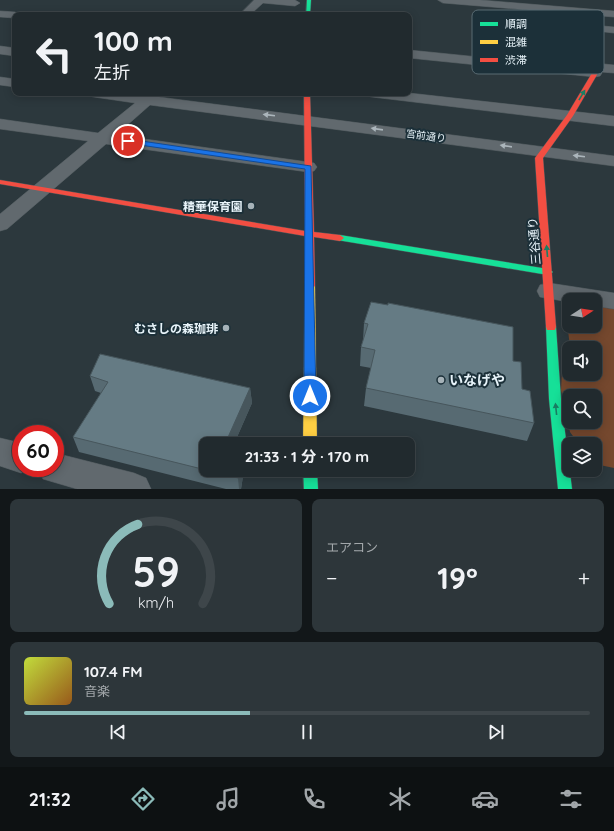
<!DOCTYPE html>
<html lang="ja">
<head>
<meta charset="utf-8">
<style>
  :root { --surface:#212a2e; --page:#2d363a; --text:#f1f3f6; --muted:#a2a7aa; --line:#3e464a; --accent:#8bbbb9 }
  body { margin:0; font-family:Quicksand,"Noto Sans JP",sans-serif; background:var(--page); color:var(--text); height:100vh; display:flex; flex-direction:column; font-size:15px; white-space:nowrap }
  * { box-sizing:border-box; margin:0 }
  p { font-size:13px; color:var(--muted) }
  .icon { flex:none; width:22px; height:22px; fill:none; stroke:currentColor; stroke-width:2; stroke-linecap:round; stroke-linejoin:round }
  .map { position:relative; height:489px; overflow:hidden }
  .details { display:flex; flex-direction:column; gap:10px; padding:10px; background:#121719; flex:1 }
  .details>* { flex:none }
  .banner { position:absolute; left:12px; top:12px; width:400px; height:84px; border-radius:8px; box-shadow:0 2px 10px #0003,0 0 0 1px var(--line); background:#212a2e; color:var(--text); overflow:hidden }
  .needle { width:26px; rotate:78deg }
  .buttons { position:absolute; left:562px; top:293px; display:grid; gap:8px }
  .buttons a { display:grid; place-items:center; width:40px; height:40px; border-radius:8px; background:var(--surface); box-shadow:0 2px 10px #0003,0 0 0 1px var(--line); font-size:20px }
  .speed { position:absolute; left:12px; top:425px; display:flex; gap:8px; font-size:20px; font-weight:700; text-align:center }
  .speed>* { display:grid; place-content:center; width:52px; height:52px; border-radius:50%; background:var(--surface); box-shadow:0 2px 10px #0003,0 0 0 1px var(--line); line-height:1 }
  .speed .limit { border:6px solid #d22; background:#fff; color:#111 }
  .pin { position:absolute; display:grid; place-items:center; width:34px; height:34px; color:#fff; margin:-17px; border:2px solid #fff; border-radius:50%; box-shadow:0 1px 4px #0007 }
  .me { position:absolute; width:44px; margin:-22px; rotate:0deg; stroke-linejoin:round; filter:drop-shadow(0 0 3px #0008) }
  .turn { display:flex; align-items:center; gap:14px; height:84px; padding:0 16px; font-size:18px }
  .turn .icon { width:52px; height:52px; stroke-width:2.5 }
  .turn b { display:block; font-size:28px; line-height:34px }
  .big { font-size:30px; font-weight:700; line-height:1.1 }
  .details .card { flex:1; display:flex; flex-direction:column; justify-content:center; gap:6px; min-width:0; padding:0 14px; border-radius:8px; background:var(--page) }
  .details .dial { align-items:center; gap:0 }
  .dial svg { height:104px; overflow:visible; fill:none; stroke:var(--line); stroke-width:7; stroke-linecap:round; text-anchor:middle }
  .dial text { fill:var(--text); stroke:none }
  .song { display:flex; align-items:center; gap:12px }
  .cover { width:48px; height:48px; border-radius:6px; background:linear-gradient(135deg,hsl(70 70% 55%),hsl(30 70% 35%)) }
  .played { height:4px; border-radius:2px; background:linear-gradient(90deg,var(--accent) 40%,var(--line) 40%) }
  .keys { display:flex; justify-content:space-around; direction:ltr }
  .heat { display:flex; justify-content:space-between; align-items:center; font-size:22px; direction:ltr }
  .details .tiles { flex:1; display:grid; gap:10px; grid-template-columns:1fr 1fr }
  .card:last-child { grid-column:span 2 }
  .trip { position:absolute; left:199px; top:437px; width:216px; height:40px; border-radius:8px; background:var(--surface); box-shadow:0 2px 10px #0003,0 0 0 1px var(--line); font-weight:700; line-height:40px; text-align:center }
  .menu { display:flex; height:64px; justify-content:space-around; align-items:center; background:#0d1112; color:var(--muted) }
  .menu .icon { width:28px; height:28px }
  .menu .active { color:var(--accent) }
  .menu b { font-size:18px; color:var(--text) }
  .map>svg:first-child { display:block }
</style>
</head>
<body>
<div class="map">
<svg width="614" height="489" viewBox="0 0 614 489">
  <rect width="100%" height="100%" fill="#2c383d"/>
  <path fill="#75482e" fill-rule="evenodd" d="M564,297L569,300V326H595V302L614,305V468L595,464V444H579L570,432L561,390L563,350L570,347ZM569,348H595V374H569ZM569,396H595V422H569Z"/>
  <g fill="none" stroke-linecap="round" stroke-linejoin="round">
    <defs>
      <path id="street" d="M254,0H295L300,3L295,6L263,3L250,15H239Z
        M438,0H480L614,11V17L443,3Z
        M0,11L15,12L20,15H15V18L0,17Z
        M581,24L614,27V33L577,29L575,27Z
        M0,46L15,48V56L0,54Z
        M409,50L588,68L589,64L594,63L614,65V73L601,72L602,73L600,76L595,77L409,58Z
        M0,77L15,79V87L0,85Z
        M87,93H128L144,95L146,93H161L159,97L614,156V166L150,105L116,135L308,162L314,163L317,167L314,171L308,172L106,144L7,229L0,231V214L88,141L0,129V119L98,133L135,103L94,97L89,96Z
        M365,93H409L614,116V126L372,97L367,96Z
        M549,283L614,293V309L595,306V300H569V302L540,297L537,291L540,285Z
        M0,438L21,443V468H33L21,473L0,466Z
        M55,453L134,473L146,478L151,489H77L43,479L38,468H55Z"/>
      <path id="fast" d="M307,0H311L310,15H306Z
        M340,235L548,269L553,272L548,275L337,240L336,238Z
        M551,323L555,324L556,327L561,399L572,489H558L549,399L546,327L547,324Z
        M303,470H317L318,489H304Z"/>
      <path id="slow" d="M310,283L315,286L317,444H303L305,286Z"/>
      <path id="jam" d="M576,10L578,11L598,73L573,116L543,158L556,327L555,330H547L546,327L535,158L567,115L592,73L574,11Z
        M304,93H310L314,232L340,235L344,238L340,241L314,237L315,286L313,288L310,289L305,286V236L0,184V180L305,231Z"/>
    </defs>
    <use href="#street" stroke="#4c565a" stroke-width="1"/>
    <use href="#fast" stroke="#4c565a" stroke-width="1"/>
    <use href="#slow" stroke="#4c565a" stroke-width="1"/>
    <use href="#jam" stroke="#4c565a" stroke-width="1"/>
    <use href="#street" fill="#61696e" fill-rule="evenodd"/>
    <use href="#fast" fill="#16e098" fill-rule="evenodd"/>
    <use href="#slow" fill="#ffcf43" fill-rule="evenodd"/>
    <use href="#jam" fill="#f24e42" fill-rule="evenodd"/>
  </g>
  <path fill="#576a72" d="M364,323L513,361L522,389L534,423L527,441L364,406L366,388L371,368L360,366L361,347L363,341Z
    M90,376L250,388L252,403L234,444H206V470H244L241,489H226L79,452L73,437L101,393L95,391Z"/>
  <path fill="#47565c" d="M250,388L252,403L234,444H225Z
    M240,470H244L241,489H239L238,478Z"/>
  <path fill="#657b84" stroke="#47565c" d="M371,302L388,305V303L513,327V361L521,362L522,389L530,391L534,423L366,388L375,350L361,347L368,324L364,323Z
    M100,354L250,388L225,444H226H206V470L73,437L108,382L90,376Z
    M207,470H240L238,478Z"/>
  <defs><path id="oneway-solid" d="M-6-.8H1V-3.2L6.5 0L1 3.2V.8H-6Z"/></defs>
  <g fill="#197f64">
    <use href="#oneway-solid" transform="translate(582 95) rotate(-59)"/>
    <use href="#oneway-solid" transform="translate(547 251) rotate(-95)"/>
    <use href="#oneway-solid" transform="translate(556 409) rotate(-96)"/>
  </g>
  <g fill="#abb5bb">
    <use href="#oneway-solid" transform="translate(269 115) rotate(-173)"/>
    <use href="#oneway-solid" transform="translate(377 129) rotate(-172)"/>
    <use href="#oneway-solid" transform="translate(506 146) rotate(-172)"/>
    <use href="#oneway-solid" transform="translate(579 156) rotate(-173)"/>
  </g>
  <path fill="#1a73e8" stroke="#114b97" d="M128,139L311,166L316,396L314,400L310,401L305,400L304,396L305,169L126,143V140Z"/>
  <g fill="#a6b2b8" stroke="#1c3039" stroke-width="1.5">
    <circle cx="251" cy="206" r="4"/>
    <circle cx="226" cy="328" r="4"/>
    <circle cx="441" cy="380" r="4"/>
  </g>
  <g text-anchor="middle" dominant-baseline="central" stroke-width="4" stroke-linejoin="round" paint-order="stroke">
    <g font-size="10" fill="#e8f4fa" stroke="#1c3039">
      <text transform="translate(426 136) rotate(8)">宮前通り</text>
    </g>
    <g font-size="12" font-weight="bold" fill="#e8f4fa" stroke="#1c3039" text-anchor="end">
      <text x="243" y="206">精華保育園</text>
      <text x="218" y="328">むさしの森珈琲</text>
    </g>
    <g font-size="12" fill="#e8f4fa" stroke="#1c3039">
      <text transform="translate(534 241) rotate(-95)">三谷通り</text>
    </g>
    <g font-size="14" font-weight="bold" fill="#e8f4fa" stroke="#1c3039" text-anchor="start">
      <text x="449" y="380">いなげや</text>
    </g>
  </g>
  <rect x="472" y="10" width="132" height="64" rx="6" fill="#1c3039" stroke="#596b73" stroke-width="1"/>
  <rect x="480" y="22" width="18" height="4" fill="#16e098"/>
  <rect x="480" y="40" width="18" height="4" fill="#ffcf43"/>
  <rect x="480" y="58" width="18" height="4" fill="#f24e42"/>
  <g font-size="11" fill="#e8f4fa">
    <text x="505" y="28">順調</text>
    <text x="505" y="46">混雑</text>
    <text x="505" y="64">渋滞</text>
  </g>
</svg>
<div class="buttons">
<a><svg class="needle" viewBox="-14 -14 28 28"><path d="M0-13l5 13h-10z" fill="#e53935"/><path d="M0 13l5-13h-10z" fill="#a2a7aa"/></svg></a>
<a><svg class="icon" aria-label="sound" viewBox="0 0 24 24"><path d="M4 9h4l5-4v14l-5-4H4zM17 9q2 3 0 6"/></svg></a>
<a><svg class="icon" aria-label="search" viewBox="0 0 24 24"><circle cx="10" cy="10" r="6"/><path d="M15 15l6 6"/></svg></a>
<a><svg class="icon" aria-label="layers" viewBox="0 0 24 24"><path d="M12 4l9 5-9 5-9-5zM3 14l9 5 9-5"/></svg></a>
</div>
<div class="speed"><div class="limit">60</div></div>
<div class="pin" style="left:128px;top:141px;background:#d93025"><svg class="icon" aria-label="arrive" viewBox="0 0 24 24"><path d="M6 21V4h12l-3 4 3 4H6"/></svg></div>
<svg class="me" style="left:310px;top:396px" viewBox="-20 -20 40 40"><circle r="17" fill="#1a73e8" stroke="#fff" stroke-width="3"/><path d="M0-11L8 9 0 5-8 9z" fill="#fff"/></svg>
<div class="trip">21:33 · 1 分 · 170 m</div>
<div class="banner">
<div class="turn"><svg class="icon" aria-label="left" viewBox="0 0 24 24"><path d="M17 20v-9H6M10 6l-5 5 5 5"/></svg><div><b>100 m</b>左折</div></div>
</div>
</div>
<section class="details">
<div class="tiles">
<div class="card dial"><svg viewBox="0 0 100 80">
<path d="M14 69A42 42 0 1 1 86 69"/>
<path d="M14 69A42 42 0 0 1 36 8" stroke="#8bbbb9"/>
<text x="50" y="56" font-size="32" font-weight="700">59</text>
<text x="50" y="72" font-size="11">km/h</text>
</svg></div>
<div class="card"><p>エアコン</p>
<div class="heat"><a>−</a><b class="big">19°</b><a>+</a></div>
</div>
<div class="card">
<div class="song"><i class="cover"></i><div><b>107.4 FM</b><p>音楽</p></div></div>
<div class="played"></div>
<div class="keys"><svg class="icon" aria-label="previous" viewBox="0 0 24 24"><path d="M18 5L8 12l10 7zM5 5v14"/></svg><svg class="icon" aria-label="pause" viewBox="0 0 24 24"><path d="M8 5v14M16 5v14"/></svg><svg class="icon" aria-label="next" viewBox="0 0 24 24"><path d="M6 5l10 7-10 7zM19 5v14"/></svg></div>
</div>
</div>
</section>
<nav class="menu">
<b>21:32</b>
<svg class="icon active" aria-label="directions" viewBox="0 0 24 24"><path d="M12 3l9 9-9 9-9-9zM9 14v-3h6M13 9l2 2-2 2"/></svg>
<svg class="icon" aria-label="music" viewBox="0 0 24 24"><path d="M9 18V5l10-2v13"/><circle cx="6" cy="18" r="3"/><circle cx="16" cy="16" r="3"/></svg>
<svg class="icon" aria-label="phone" viewBox="0 0 24 24"><path d="M5 4h4l2 5-3 2q2 4 5 5l2-3 5 2v4C11 20 4 13 5 4z"/></svg>
<svg class="icon" aria-label="climate" viewBox="0 0 24 24"><path d="M12 3v18M4 7l16 10M4 17L20 7"/></svg>
<svg class="icon" aria-label="car" viewBox="0 0 24 24"><path d="M5 17H2v-5l4-1 3-4h7l3 4 3 1v5h-3M9 17h6M6 11h13"/><circle cx="7" cy="17" r="2"/><circle cx="17" cy="17" r="2"/></svg>
<svg class="icon" aria-label="filters" viewBox="0 0 24 24"><path d="M4 7h16M4 17h16"/><circle cx="9" cy="7" r="2"/><circle cx="15" cy="17" r="2"/></svg>
</nav>
</body>
</html>
